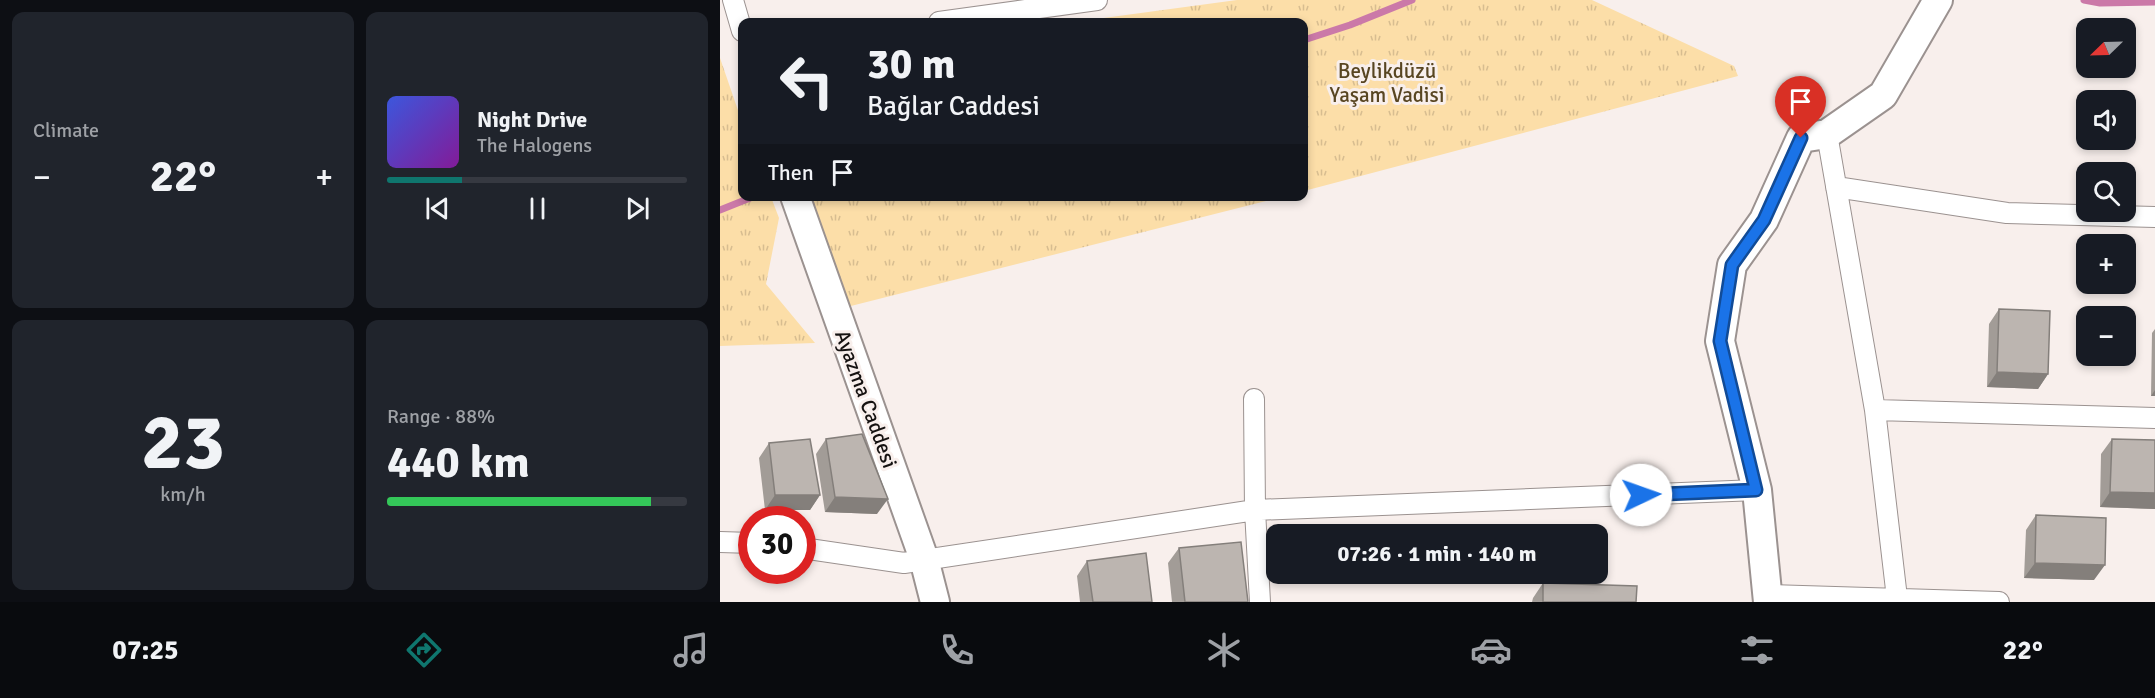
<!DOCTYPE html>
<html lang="en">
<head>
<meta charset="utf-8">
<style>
  :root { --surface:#171b24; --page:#20242c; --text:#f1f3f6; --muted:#9ea1a6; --line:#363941; --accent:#0f766e }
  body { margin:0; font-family:Signika,sans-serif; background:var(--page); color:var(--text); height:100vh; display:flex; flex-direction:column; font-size:22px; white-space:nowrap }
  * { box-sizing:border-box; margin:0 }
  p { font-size:20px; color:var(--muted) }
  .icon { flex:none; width:33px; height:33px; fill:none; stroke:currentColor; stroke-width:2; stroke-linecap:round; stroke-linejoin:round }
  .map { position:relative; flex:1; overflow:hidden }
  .sheet { display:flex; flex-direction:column; gap:12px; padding:12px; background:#0d0f14; width:720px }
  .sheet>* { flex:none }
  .guide { position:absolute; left:18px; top:18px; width:570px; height:183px; border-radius:12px; box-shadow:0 3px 9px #0003; background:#171b24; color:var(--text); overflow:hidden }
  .needle { width:39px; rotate:247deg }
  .buttons { position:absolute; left:1356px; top:18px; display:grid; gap:12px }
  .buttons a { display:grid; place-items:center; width:60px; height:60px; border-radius:12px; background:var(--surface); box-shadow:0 3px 9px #0003; font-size:30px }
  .speed { position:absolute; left:18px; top:506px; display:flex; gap:12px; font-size:30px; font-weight:700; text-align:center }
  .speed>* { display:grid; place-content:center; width:78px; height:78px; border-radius:50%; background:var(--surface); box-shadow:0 3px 9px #0003; line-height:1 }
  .speed .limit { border:9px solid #d22; background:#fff; color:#111 }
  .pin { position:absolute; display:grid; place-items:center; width:51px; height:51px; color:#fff; margin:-62px -26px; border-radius:50% 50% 50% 0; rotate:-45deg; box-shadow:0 0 6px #0007 }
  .pin .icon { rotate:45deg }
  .me { position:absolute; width:66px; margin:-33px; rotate:87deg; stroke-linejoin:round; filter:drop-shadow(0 0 4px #0008) }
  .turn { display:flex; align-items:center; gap:21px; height:126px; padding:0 30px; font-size:27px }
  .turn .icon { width:78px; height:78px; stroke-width:2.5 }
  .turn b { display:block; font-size:42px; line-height:51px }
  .then { display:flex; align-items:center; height:57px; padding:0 30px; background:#0003; gap:12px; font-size:22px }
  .big { font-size:45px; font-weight:700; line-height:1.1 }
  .sheet .tile { flex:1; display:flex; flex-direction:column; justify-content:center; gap:9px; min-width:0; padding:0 21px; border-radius:12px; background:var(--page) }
  .sheet .dial { align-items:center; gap:0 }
  .dial b { font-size:78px; line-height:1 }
  .song { display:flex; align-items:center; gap:18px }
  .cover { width:72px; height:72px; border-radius:9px; background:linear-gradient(135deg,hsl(230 70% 55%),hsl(290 70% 35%)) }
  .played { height:6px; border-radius:3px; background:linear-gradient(90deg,var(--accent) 25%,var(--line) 25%) }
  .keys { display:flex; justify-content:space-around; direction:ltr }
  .heat { display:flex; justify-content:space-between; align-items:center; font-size:33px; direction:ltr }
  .charge { height:9px; border-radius:4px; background:linear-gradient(90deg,#34c759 88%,var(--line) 0) }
  .sheet .tiles { flex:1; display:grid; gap:12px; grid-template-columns:repeat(2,1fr) }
  .trip { position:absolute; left:546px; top:524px; width:342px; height:60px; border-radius:12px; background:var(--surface); box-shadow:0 3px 9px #0003; font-weight:700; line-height:60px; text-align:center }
  .tabs { display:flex; height:96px; justify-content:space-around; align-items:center; background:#090b0e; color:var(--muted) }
  .tabs .icon { width:42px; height:42px }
  .tabs .active { color:var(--accent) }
  .tabs b { font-size:27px; color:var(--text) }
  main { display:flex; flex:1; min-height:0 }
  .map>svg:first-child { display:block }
</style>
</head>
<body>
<main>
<section class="sheet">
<div class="tiles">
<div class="tile"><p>Climate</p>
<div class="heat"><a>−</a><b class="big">22°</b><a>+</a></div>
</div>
<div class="tile">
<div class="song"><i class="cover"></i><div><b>Night Drive</b><p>The Halogens</p></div></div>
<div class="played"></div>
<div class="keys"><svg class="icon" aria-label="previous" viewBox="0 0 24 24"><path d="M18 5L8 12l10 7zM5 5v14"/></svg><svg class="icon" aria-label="pause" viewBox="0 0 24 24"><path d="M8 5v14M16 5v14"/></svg><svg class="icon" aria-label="next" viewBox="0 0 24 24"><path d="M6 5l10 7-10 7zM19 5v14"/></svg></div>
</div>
<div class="tile dial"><b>23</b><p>km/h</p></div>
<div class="tile"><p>Range · 88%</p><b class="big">440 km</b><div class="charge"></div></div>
</div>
</section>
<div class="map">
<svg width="1435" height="602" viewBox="0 0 1435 602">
  <defs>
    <pattern id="park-tufts" width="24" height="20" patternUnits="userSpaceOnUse" patternTransform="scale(1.5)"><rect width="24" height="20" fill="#fcdea8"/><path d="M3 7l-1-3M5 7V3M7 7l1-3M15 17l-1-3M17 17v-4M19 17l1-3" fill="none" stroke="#d7bd90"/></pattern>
  </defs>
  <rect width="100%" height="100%" fill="#f8efec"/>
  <path fill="url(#park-tufts)" d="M517,0H872L1014,66L1018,76L584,191V22H354Z
    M0,58L22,122V196L51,197L59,218L46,284L95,343L0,346Z
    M82,197H562L119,309Z"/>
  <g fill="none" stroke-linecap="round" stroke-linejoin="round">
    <path stroke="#cb79a8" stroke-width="7" d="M1364,0L1380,3L1435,2
      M584,40L630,25L692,0
      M0,210L35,196"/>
    <defs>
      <path id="street" d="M13,0L22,31
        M219,22L377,0
        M1107,134L1155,410L1177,598
        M1116,187L1287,213L1435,217
        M534,399L535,510L540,602
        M1155,410L1435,418
        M0,542L32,543
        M82,548L184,563L535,510L1037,490
        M1048,595L1279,602"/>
      <path id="secondary" d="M75,196L204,559L215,602
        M1048,602L1037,490L1000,341L1012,265L1044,220L1081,138L1107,134L1163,95L1218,0"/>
    </defs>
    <use href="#street" stroke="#9b9290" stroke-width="22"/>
    <use href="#secondary" stroke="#9b9290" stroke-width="32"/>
    <use href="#street" stroke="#fff" stroke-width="20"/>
    <use href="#secondary" stroke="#fff" stroke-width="28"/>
  </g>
  <path fill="#a29c97" d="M1279,309L1328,374L1318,389L1267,387L1269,324Z
    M1435,329V396H1431L1432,333Z
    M106,439L157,514L105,512L96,454Z
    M1392,439L1435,440V509L1380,507L1381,454Z
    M49,443L100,495L90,510H45L39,458Z
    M1316,515L1374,580L1304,578L1306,530Z
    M459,548L528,602H452L448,563Z
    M367,561L432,602H360L357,576Z
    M823,583L916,602H812L813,598Z"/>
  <path fill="#847f7b" d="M1277,372L1328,374L1318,389L1267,387Z
    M1435,390V396H1431Z
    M1390,492L1435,493V509L1380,507Z
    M55,495H100L90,510H45Z
    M115,497L168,499L157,514L105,512Z
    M1315,563L1385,565L1374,580L1304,578Z"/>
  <path fill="#bcb5b0" stroke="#847f7b" stroke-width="1.5" d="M1279,309L1330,311L1328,374L1277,372Z
    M142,434L168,499L115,497L106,439Z
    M90,439L100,495H55L49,443Z
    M1392,439L1435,440V493L1390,492Z
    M1316,515L1386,518L1385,565L1315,563Z
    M521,542L528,602H465L459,548Z
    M426,553L432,602H373L367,561Z
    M823,583L917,586L916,602H823Z"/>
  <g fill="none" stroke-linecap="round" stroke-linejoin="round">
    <defs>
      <path id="route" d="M921,495L1036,490L1000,341L1012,265L1044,220L1081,138"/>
    </defs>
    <use href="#route" stroke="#114b97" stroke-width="15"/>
    <use href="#route" stroke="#1a73e8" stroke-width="10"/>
  </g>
  <g text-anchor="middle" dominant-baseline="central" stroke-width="6" stroke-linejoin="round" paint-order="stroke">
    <g font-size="21" fill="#584521" stroke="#f8efec">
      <text x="667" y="71">Beylikdüzü<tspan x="667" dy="24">Yaşam Vadisi</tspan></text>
    </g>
    <g font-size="21" fill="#151211" stroke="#f8efec">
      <text transform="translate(146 399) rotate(70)">Ayazma Caddesi</text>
    </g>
  </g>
</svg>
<div class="buttons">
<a><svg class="needle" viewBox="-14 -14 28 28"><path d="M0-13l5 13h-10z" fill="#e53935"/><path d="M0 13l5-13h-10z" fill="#9ea1a6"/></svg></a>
<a><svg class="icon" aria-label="sound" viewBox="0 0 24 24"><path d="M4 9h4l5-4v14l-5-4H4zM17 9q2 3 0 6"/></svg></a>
<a><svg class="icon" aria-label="search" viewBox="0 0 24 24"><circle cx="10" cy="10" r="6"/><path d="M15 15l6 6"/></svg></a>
<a>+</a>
<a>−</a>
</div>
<div class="speed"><div class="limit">30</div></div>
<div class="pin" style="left:1081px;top:138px;background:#d93025"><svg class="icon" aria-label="arrive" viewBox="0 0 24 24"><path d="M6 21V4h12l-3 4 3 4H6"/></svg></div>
<svg class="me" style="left:921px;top:495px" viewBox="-20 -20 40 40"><circle r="19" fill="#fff"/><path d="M0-13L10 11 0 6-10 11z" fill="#1a73e8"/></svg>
<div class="trip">07:26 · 1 min · 140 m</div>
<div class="guide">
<div class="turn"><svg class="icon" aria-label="left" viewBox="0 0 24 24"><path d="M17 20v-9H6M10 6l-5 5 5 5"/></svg><div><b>30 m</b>Bağlar Caddesi</div></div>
<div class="then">Then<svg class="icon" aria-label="arrive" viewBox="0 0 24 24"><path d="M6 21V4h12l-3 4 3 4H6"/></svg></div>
</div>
</div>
</main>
<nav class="tabs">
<b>07:25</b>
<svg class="icon active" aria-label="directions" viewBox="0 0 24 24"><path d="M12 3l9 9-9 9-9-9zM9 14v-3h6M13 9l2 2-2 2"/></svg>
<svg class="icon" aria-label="music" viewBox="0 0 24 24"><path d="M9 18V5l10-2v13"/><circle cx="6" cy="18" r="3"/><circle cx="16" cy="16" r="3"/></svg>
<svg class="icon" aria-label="phone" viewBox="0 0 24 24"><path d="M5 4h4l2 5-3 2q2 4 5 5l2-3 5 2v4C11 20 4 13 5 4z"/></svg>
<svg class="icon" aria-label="climate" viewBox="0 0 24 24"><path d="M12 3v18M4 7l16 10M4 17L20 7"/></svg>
<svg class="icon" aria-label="car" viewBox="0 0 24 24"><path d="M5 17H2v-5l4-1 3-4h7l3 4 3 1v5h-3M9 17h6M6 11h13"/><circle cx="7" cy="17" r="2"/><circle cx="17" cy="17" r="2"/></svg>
<svg class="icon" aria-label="filters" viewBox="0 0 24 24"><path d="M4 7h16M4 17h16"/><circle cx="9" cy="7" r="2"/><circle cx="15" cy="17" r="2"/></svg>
<b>22°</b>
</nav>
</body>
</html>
